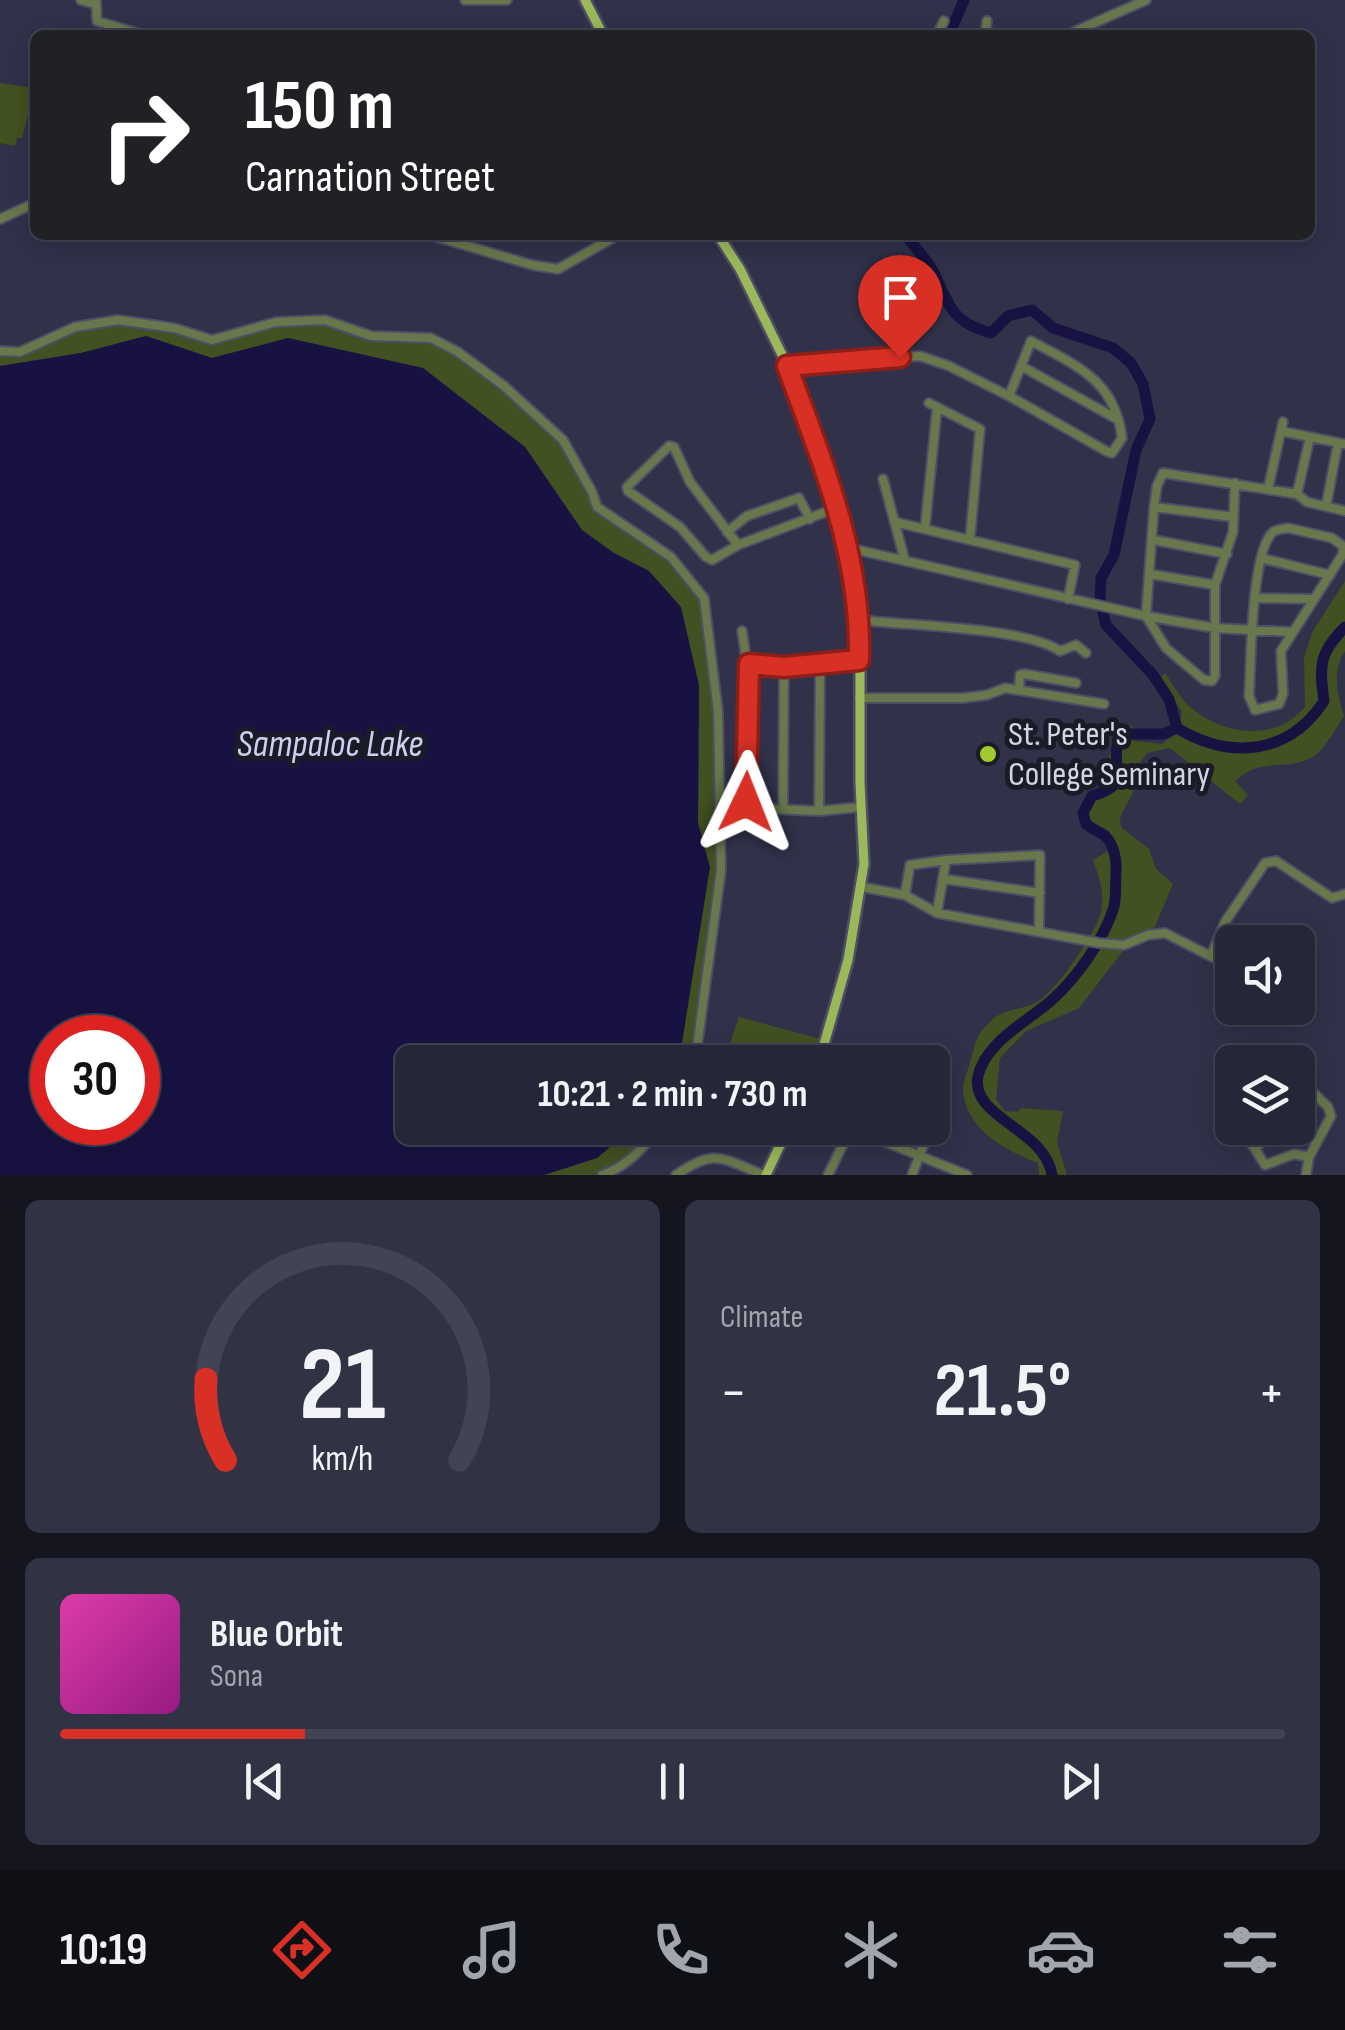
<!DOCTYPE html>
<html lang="en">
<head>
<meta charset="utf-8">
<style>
  :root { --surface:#252638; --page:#313243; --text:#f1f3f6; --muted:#a3a5ae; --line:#424353; --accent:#d93025 }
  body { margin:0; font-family:"Sofia Sans Condensed",sans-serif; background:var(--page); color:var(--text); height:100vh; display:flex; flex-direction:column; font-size:38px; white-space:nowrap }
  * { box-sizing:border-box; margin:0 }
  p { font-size:32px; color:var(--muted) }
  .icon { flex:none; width:55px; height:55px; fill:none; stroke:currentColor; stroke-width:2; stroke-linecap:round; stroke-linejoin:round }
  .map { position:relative; height:1175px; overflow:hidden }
  .drawer { display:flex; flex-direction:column; gap:25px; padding:25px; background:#14151f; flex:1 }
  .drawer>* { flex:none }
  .hud { position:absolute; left:30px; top:30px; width:1285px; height:210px; border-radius:15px; box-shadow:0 5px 25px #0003,0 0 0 2px var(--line); background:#202124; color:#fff; overflow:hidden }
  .buttons { position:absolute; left:1215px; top:925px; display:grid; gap:20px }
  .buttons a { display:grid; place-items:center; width:100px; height:100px; border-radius:15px; background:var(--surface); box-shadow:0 5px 25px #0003,0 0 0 2px var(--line); font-size:50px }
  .speed { position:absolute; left:30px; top:1015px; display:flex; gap:20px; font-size:50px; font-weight:700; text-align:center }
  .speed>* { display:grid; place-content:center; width:130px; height:130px; border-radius:50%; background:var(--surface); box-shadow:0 5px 25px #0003,0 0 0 2px var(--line); line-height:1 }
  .speed .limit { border:15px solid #d22; background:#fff; color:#111 }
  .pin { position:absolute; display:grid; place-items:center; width:85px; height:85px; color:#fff; margin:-102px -42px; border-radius:50% 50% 50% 0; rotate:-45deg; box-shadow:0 0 10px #0007 }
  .pin .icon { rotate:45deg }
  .me { position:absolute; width:110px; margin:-55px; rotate:2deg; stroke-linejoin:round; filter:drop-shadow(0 0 8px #0008) }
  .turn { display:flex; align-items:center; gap:35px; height:210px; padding:0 50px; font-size:45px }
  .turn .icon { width:130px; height:130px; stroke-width:2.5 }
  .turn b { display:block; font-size:70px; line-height:85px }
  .big { font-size:75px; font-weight:700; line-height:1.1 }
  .drawer .widget { flex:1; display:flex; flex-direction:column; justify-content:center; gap:15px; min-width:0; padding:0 35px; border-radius:15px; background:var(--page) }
  .drawer .dial { align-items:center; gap:0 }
  .dial svg { height:260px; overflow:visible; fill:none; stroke:var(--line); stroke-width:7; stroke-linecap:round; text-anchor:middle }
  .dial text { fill:var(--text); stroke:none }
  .song { display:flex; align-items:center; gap:30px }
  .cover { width:120px; height:120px; border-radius:15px; background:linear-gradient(135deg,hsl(320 70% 55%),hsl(310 70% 35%)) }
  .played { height:10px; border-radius:5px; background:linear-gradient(90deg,var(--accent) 20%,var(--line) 20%) }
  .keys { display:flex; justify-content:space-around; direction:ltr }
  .heat { display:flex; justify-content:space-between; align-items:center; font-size:55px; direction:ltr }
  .drawer .tiles { flex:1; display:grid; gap:25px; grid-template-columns:1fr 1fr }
  .widget:last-child { grid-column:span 2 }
  .trip { position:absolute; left:395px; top:1045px; width:555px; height:100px; border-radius:15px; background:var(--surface); box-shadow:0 5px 25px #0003,0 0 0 2px var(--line); font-weight:700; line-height:100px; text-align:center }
  .menu { display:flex; height:160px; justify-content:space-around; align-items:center; background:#0f0f16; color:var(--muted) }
  .menu .icon { width:70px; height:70px }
  .menu .on { color:var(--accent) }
  .menu b { font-size:45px; color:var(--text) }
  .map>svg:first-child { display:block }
</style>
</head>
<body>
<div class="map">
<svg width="1345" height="1175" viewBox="0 0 1345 1175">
  <rect width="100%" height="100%" fill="#31324a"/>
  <path fill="#425121" d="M0,83L35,88L22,138H17L15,146L0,143Z
    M118,320L212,340L254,328L325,320L371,336L431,338L458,352L563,440L597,507L671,557L704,598L718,712L721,870L695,1062H679L704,839L698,824L699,685L649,571L614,553L582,531L525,447L423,368L288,338L212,358L146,336L81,353L0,366V351L20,352L75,327Z
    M1345,581V651C1332,671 1337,695 1344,716C1335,729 1324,752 1309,759C1281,771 1261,757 1235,781L1248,795L1240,804L1170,748L1147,753L1131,777L1138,783L1120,817L1121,827L1149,849L1156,869L1173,884L1150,938L1123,951L1079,1008L1026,1031L1000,1058L996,1099L1005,1111L1018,1112L1021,1108L1063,1111L1057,1142L1067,1175H1039L1038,1163C1005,1150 968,1131 963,1092C962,1083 968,1071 970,1062C973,1053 975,1041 980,1033C999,1008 1009,1013 1033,1004C1053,997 1096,933 1101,912C1105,893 1099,877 1093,860L1116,846L1109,831L1094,825L1087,814L1102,782L1118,726L1133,727L1134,741L1162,744L1177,733L1182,712L1160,678L1165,673C1172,683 1180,698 1189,706C1222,736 1276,742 1305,707L1304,657L1313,631Z
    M739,1017L821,1039L812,1062H724Z
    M632,1128H658L644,1147L601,1175H544L597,1158Z"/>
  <path fill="#181243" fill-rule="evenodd" d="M146,336L212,358L288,338L423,368L525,447L582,530L614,553L649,571L681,607L699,685L698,824L710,867L679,1062H412V1128H632L597,1158L544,1175H0V366L81,353ZM52,1038H138V1122H52Z"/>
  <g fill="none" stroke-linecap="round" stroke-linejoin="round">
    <path stroke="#181243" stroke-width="11" d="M949,35L964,0
      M905,235C915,247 927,259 934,273C950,307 952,322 991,333L1008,316L1032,310L1053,328L1113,348L1131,363L1143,384L1150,419L1136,450L1114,555L1101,578L1100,600L1106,625L1153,675L1169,699L1177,728
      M1177,728C1230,760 1289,755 1324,701C1319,666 1319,653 1345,627
      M1052,1175C1045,1128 970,1119 978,1076C986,1041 1029,1021 1053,999C1077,977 1102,942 1113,910C1117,899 1115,884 1116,872C1117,861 1114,844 1105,836C1100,832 1092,829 1086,824L1083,813L1092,796C1129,785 1113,774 1117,746L1128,734H1163L1177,728"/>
    <defs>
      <path id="minor" d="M81,0L95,4
        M96,0L97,21L143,35
        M465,0H507
        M937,35L944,21
        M985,35L987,21
        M1067,35L1146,0
        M0,219L35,203
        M430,235L532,265L558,269L618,235
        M0,351L20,352L75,327L118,320L174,328L212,340L276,322L325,320L371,336L431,338L458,352L504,386L563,440L592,492L597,507L671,557L704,598L718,712L721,870L695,1062
        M787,365L920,356L949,366L1009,396L1106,451L1112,453L1122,438C1115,380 1077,366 1031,341L1009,396
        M1023,367L1115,418
        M929,403L980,429L970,539
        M1281,431L1345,444
        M883,479L905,561
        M1235,483L1233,532L1215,585V676L1212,681L1204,680L1166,648L1146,616L1154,507L1157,486L1163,473L1297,494L1307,502L1345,511
        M1268,489L1283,422
        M1297,494L1310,437
        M1326,506L1338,443
        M1154,507L1233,517
        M895,522L1075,565L1068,599
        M925,528L937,408
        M1288,528L1332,538L1343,546V554L1281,651L1283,694L1279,704L1255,710L1249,696C1251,664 1251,551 1273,532C1277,529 1283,529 1288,528Z
        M727,532L747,516L799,498L810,519
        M1154,540L1227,554
        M738,545L690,482L674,447L669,446L627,487L628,491L680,527L706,557L712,560L738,545L836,508
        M849,548L1146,616L1215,628L1292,632
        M1261,558L1330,575
        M1150,574L1215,585
        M1255,598L1313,599
        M860,620C908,626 1024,627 1060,651L1076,645L1086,653
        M742,631L751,690L746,802L749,808L819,811L861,807
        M749,664L784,667L859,660
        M1019,690L1020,675L1025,674L1076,683
        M859,698H962L987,695L1005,688L1104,704
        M783,809L784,667
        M819,811L820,664
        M944,879L1040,893
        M862,887L905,895L937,913L1099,943L1124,945L1148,935L1165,933L1232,967
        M905,895L910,865L946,860L1040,855L1039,930
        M937,913L946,860
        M1211,956L1225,922L1265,863L1276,861L1332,898L1345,894
        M1278,1062H1282
        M1298,1078L1328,1107L1331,1116L1309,1157L1306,1175
        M932,1113L935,1114L932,1121
        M1298,1125L1316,1143
        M851,1128L967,1175
        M1242,1128L1265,1165L1294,1154L1309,1157
        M1255,1149L1272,1128
        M602,1175C626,1167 644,1148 658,1128
        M676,1175C716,1147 722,1159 764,1175
        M828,1175L851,1128
        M912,1175L930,1128"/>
      <path id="major" d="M585,0L603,35
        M718,235L740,269L787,365L836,508L857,590L860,620V783L864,864L848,960L819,1062
        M766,1175L788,1128"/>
    </defs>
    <use href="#minor" stroke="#4e4f66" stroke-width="12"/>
    <use href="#major" stroke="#4e4f66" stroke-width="14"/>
    <use href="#minor" stroke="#68784c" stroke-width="8"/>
    <use href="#major" stroke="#9bb95b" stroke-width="9"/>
  </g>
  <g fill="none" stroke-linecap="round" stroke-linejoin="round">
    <defs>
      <path id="route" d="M746,802L749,664L784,667L859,660C862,556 822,461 787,366L900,357"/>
    </defs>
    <use href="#route" stroke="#8d1f18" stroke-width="25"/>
    <use href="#route" stroke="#d93025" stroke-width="18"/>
  </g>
  <circle fill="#a0c92c" stroke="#1a1b26" stroke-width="4" cx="988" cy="754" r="10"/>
  <g text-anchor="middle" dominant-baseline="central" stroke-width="10" stroke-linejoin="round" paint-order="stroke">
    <g font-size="35" fill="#d3d5e4" stroke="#1a1b26" text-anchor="start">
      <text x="1008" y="734">St. Peter's<tspan x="1008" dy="40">College Seminary</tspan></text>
    </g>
    <g font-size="38" font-style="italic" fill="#cdd0f2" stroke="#1a1b26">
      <text x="330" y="744">Sampaloc Lake</text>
    </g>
  </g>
</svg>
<div class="buttons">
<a><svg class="icon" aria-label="sound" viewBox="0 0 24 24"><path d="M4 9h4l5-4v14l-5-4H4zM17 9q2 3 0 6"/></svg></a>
<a><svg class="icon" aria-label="layers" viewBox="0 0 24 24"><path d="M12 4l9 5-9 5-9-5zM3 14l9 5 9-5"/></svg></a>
</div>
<div class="speed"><div class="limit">30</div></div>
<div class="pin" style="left:900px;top:357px;background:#d93025"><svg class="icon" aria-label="arrive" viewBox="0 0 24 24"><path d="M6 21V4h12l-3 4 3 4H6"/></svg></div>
<svg class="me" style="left:746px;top:802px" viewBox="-20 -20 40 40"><path d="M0-17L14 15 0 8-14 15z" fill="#d93025" stroke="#fff" stroke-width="4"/></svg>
<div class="trip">10:21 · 2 min · 730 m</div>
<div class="hud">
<div class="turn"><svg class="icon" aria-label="right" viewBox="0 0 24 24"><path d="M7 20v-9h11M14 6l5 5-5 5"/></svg><div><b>150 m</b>Carnation Street</div></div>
</div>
</div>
<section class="drawer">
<div class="tiles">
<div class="widget dial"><svg viewBox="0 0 100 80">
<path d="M14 69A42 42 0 1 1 86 69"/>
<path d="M14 69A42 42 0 0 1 8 44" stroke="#d93025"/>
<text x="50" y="56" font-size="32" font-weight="700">21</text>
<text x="50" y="72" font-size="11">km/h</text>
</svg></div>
<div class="widget"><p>Climate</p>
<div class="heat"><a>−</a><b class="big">21.5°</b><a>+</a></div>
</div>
<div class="widget">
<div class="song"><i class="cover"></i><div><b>Blue Orbit</b><p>Sona</p></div></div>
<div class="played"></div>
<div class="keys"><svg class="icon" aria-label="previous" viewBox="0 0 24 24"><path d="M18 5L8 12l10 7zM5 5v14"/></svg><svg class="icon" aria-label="pause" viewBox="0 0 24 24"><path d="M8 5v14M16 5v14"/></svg><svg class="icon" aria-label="next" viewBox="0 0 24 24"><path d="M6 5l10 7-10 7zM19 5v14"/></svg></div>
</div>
</div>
</section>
<nav class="menu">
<b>10:19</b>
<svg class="icon on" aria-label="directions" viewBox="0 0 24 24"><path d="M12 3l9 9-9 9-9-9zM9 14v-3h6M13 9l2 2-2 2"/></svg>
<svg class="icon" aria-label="music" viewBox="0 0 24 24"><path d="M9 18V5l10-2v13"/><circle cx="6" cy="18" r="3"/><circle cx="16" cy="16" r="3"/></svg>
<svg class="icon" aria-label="phone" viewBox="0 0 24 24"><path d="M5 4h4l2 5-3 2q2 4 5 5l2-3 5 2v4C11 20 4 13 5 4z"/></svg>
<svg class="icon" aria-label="climate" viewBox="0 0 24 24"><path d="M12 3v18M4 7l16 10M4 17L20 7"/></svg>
<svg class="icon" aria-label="car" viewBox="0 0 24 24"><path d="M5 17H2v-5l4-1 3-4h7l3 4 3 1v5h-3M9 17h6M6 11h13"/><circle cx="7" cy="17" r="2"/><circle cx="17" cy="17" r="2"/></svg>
<svg class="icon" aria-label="filters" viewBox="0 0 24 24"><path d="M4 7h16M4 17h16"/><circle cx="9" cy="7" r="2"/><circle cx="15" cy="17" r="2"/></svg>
</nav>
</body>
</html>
